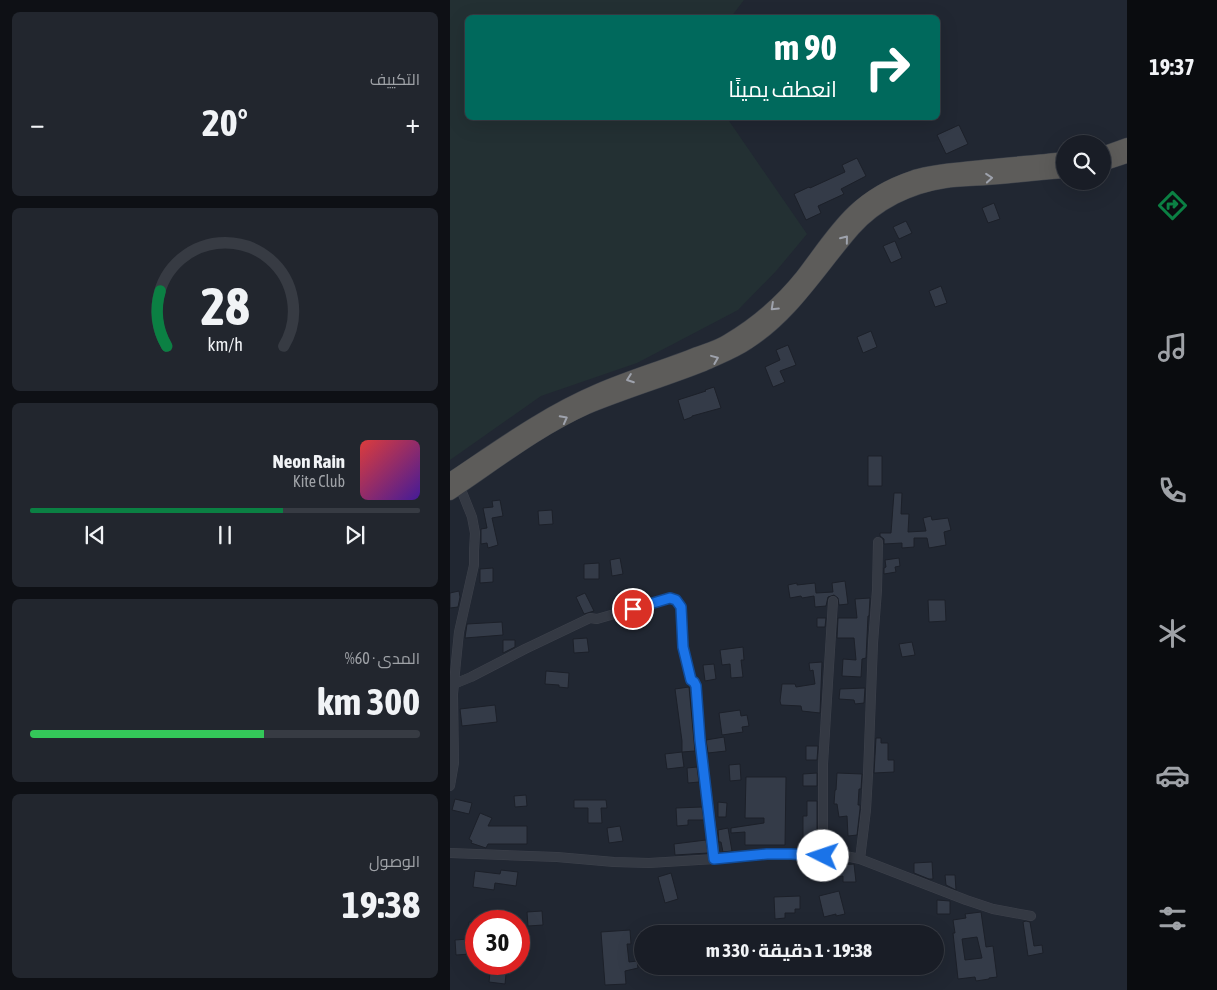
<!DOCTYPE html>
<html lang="ar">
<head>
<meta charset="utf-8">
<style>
  :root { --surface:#191d26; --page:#22262e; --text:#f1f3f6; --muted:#9fa2a7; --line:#373b43; --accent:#0b8043 }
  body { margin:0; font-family:"Asap Condensed",Cairo,sans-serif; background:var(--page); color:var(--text); direction:rtl; height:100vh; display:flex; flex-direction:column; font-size:19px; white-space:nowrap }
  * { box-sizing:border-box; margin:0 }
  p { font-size:16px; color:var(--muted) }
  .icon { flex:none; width:28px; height:28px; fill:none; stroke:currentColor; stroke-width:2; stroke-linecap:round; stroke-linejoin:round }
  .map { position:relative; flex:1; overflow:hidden; direction:ltr }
  .drawer { display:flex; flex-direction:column; gap:12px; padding:12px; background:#0e1015; width:450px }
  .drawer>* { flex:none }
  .hud { position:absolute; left:15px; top:15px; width:475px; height:105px; border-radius:8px; box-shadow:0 5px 20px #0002,0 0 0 1px var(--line); direction:rtl; background:#00695c; color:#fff; overflow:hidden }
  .fabs { position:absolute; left:606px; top:135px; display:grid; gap:10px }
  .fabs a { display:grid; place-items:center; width:55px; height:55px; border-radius:50%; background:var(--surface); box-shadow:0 5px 20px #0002,0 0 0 1px var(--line); font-size:25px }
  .speed { position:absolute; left:15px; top:910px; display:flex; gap:10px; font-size:25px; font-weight:700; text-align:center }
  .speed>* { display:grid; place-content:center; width:65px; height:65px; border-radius:50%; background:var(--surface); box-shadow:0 5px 20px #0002,0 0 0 1px var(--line); line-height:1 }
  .speed .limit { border:8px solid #d22; background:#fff; color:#111 }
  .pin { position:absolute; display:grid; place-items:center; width:42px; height:42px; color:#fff; margin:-21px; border:2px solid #fff; border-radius:50%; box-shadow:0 1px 5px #0007 }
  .me { position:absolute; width:55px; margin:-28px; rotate:274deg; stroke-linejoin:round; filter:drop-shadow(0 0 4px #0008) }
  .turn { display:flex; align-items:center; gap:18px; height:105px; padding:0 20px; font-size:22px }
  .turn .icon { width:65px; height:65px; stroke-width:2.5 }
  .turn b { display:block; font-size:35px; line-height:42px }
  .big { font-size:38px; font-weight:700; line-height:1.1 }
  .drawer .widget { flex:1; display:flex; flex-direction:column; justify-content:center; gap:8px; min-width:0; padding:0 18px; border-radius:8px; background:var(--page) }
  .drawer .dial { align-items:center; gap:0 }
  .dial svg { height:130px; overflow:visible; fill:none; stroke:var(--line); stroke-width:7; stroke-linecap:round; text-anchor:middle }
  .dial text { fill:var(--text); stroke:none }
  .song { display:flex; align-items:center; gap:15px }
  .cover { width:60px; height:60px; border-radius:8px; background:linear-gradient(135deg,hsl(0 70% 55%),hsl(260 70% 35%)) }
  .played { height:5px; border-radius:2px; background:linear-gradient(90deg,var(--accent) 65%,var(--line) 65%) }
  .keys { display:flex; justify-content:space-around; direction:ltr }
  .heat { display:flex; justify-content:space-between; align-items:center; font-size:28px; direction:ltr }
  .charge { height:8px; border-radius:4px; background:linear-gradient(90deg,#34c759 60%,var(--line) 0) }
  .trip { position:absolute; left:184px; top:925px; width:310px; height:50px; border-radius:25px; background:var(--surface); box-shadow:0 5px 20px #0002,0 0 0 1px var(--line); font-weight:700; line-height:50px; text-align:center; direction:rtl }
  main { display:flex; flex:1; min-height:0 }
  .tab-bar { display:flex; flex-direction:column; width:90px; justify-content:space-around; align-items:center; background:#0a0c0f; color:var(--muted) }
  .tab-bar .icon { width:35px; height:35px }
  .tab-bar .selected { color:var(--accent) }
  .tab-bar b { font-size:22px; color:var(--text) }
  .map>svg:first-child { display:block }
</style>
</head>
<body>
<main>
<nav class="tab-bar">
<b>19:37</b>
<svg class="icon selected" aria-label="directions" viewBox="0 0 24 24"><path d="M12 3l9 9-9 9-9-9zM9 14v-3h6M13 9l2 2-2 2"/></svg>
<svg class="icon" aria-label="music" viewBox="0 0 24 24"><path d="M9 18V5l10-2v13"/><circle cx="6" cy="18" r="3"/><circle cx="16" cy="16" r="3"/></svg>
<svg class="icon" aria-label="phone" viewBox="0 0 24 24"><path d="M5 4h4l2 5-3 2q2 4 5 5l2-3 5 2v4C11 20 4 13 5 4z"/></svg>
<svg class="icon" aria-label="climate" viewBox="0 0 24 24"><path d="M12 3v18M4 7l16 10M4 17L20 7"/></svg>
<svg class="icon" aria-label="car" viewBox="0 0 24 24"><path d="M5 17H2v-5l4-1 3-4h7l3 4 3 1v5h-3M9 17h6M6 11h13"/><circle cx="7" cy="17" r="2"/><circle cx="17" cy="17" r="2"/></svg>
<svg class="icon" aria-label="filters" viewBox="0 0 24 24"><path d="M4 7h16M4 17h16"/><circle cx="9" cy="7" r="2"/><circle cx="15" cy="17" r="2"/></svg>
</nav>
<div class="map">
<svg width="677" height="990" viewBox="0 0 677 990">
  <rect width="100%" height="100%" fill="#212732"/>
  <path fill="#233033" d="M0,0H294L281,17L18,18V118H277L357,234L327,270L288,310L187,363L91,396L0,460Z"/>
  <path fill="#343b48" stroke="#1c2029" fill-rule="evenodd" d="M509,125L518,144L496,154L487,135Z
    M407,158L416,176L391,189L394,194L368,206L371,213L356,220L344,194L359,187L360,188L395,172L392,165Z
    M544,203L550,219L538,223L532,208Z
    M456,221L462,233L449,239L443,227Z
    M445,241L452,258L441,263L433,246Z
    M491,286L497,303L485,307L479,291Z
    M421,331L427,347L413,353L407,337Z
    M338,345L346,365L330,371L335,382L323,387L315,367L330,360L326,350Z
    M264,387L271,408L242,416V417L234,420L228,400L256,391L255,390Z
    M418,456H432V486H418Z
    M444,493H452L451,514H459L458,532L476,531L473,518L481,516L482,520L498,518L501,530L494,532L496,545L479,548L477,538H464V547L452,548V543L434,544V539L430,536V533H441Z
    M50,500L53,516L42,518L48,545L38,548L37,543L31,544V529L37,528L33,508L43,507L42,501Z
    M102,510L103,524L89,525L88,511Z
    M170,558L173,574L162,576L160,560Z
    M449,558L450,566L445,567L446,572L434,574V568L436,567L435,560Z
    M149,563V579H134V564Z
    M43,568V582L30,583V569Z
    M395,581L398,604L389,605L388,598L384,595L378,597L376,606L365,607L364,596L352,598L351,596L340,598L338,585L347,583V585L365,583L366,593L383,592L382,583Z
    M9,591L10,597L8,607L0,608V593Z
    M135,593L144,611L134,614L126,597Z
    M420,598L419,616H418L416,658L412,659L411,677L392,676L393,659L406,660L404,638H387L388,618H407L405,599Z
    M478,600H495L496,621L479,622Z
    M367,618H376L375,627H367Z
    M52,622L53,635L15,638L17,624Z
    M137,638L139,652L124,653L123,639Z
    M53,640H65V647L53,653Z
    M462,642L465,655L452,657L449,644Z
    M293,647L294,660H291L293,677L281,678L280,664L272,665L270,650Z
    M372,662L370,713L352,711L351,706L331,705L330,701L332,684H345L346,687L365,684L363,670L360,671L359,663Z
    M264,664L266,679L255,681L253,665Z
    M96,671L119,673L118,688L109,687V685L95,684Z
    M239,687L245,751L232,752V741L225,689Z
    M415,688L414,703L405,704L404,700L389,699L390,689Z
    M45,705L47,722L12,726L10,709Z
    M290,710L291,716L297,715L299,726L292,727L293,732L272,735L269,713Z
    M274,737L276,751L258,753L256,740Z
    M426,738H431V743H438V760H444V772L424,773Z
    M356,746H368L367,760H356Z
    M232,752L234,767L217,769L215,754Z
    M290,764L291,780L280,781L279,765Z
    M247,767L249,782L238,783L237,768Z
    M367,773V786H353V774Z
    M387,773L412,774L411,789H409L408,805H410V809L407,835L398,836L397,816L389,817L387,804H384L385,790H386Z
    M296,777H336L335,845H295V832L281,833V828L314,823V818H295Z
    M76,795L77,806L65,807L64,796Z
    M5,799L22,803L19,814L2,810Z
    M124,800H156L157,808H151L152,823H138V808H124Z
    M357,801H367V848H353V816H357Z
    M268,802L277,803L276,817H268Z
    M252,807L254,820H238V825L227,826L226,808Z
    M30,813L42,818L38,826H77V844H38L36,848L21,843L22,841L19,839Z
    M170,826L173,841L159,843L157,828Z
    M278,828L282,851L273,852L271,842H269L268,830Z
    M256,840L258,853L225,855L224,844Z
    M389,862V865L404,864L406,882H393V876L376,878L374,864Z
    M482,862L483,879H479L464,873V863Z
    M51,870L68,872L66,886L45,883L44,890L23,887L25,871L50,874Z
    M221,873L228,899L215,903L208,877Z
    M495,875H505L506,890L496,885Z
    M389,891L395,914L386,916V914L374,917L369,896Z
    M350,896V909H345V913H335V918L325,919L324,897Z
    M487,900L500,901V914H487Z
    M92,911L93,925L78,926L77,912Z
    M531,912L536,947L543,946L547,977L539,978V979L526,981L525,977L508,979L503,933H505L503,920L516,918L515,914ZM527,937L532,958L515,960L512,939Z
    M576,921L580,922L584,946L592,945L593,953L578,956L573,922Z
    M19,922H26V939L19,940Z
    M180,930L181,944H177L179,962L187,961L188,968L175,971L176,984L155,985L151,932Z
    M18,939L20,954L6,955L5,940Z
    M41,964H57L55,984L39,982Z"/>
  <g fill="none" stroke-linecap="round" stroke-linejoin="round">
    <defs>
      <path id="minor" d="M4,684L21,677L75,649L140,618L147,619L220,598L226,600L231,607L233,647L241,680L244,682L246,686L250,740L265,859
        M0,786L4,763L3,694L6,662L9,632L24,565V551L25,533L22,517L10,487
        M0,853L107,857L164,862L199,863L265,859L317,854L391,855L410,859L516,900L543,909L581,916
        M373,855V764L383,601
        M410,859L416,810L418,774L423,643L427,590L428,542"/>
      <path id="trunk" d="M652,154L677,145
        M652,164L677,156
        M0,480C48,448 94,414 148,391C180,377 215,367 247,354C258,350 269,347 278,341C307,324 331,303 352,277C369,255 384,231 404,212C420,197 441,185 462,178C478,172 497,171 514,169C547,165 581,163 615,159
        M0,493C45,463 88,429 137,407C176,391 216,379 254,364C269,357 285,351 298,342C342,314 369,268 403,229C426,203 460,186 495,181C508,179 522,179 536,178C562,176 589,173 615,171"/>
    </defs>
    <use href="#minor" stroke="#3e424c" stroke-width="10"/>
    <use href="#trunk" stroke="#3c414a" stroke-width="15"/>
    <use href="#minor" stroke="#343943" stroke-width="9"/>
    <use href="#trunk" stroke="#5d5c5a" stroke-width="14"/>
  </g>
  <defs><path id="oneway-chevron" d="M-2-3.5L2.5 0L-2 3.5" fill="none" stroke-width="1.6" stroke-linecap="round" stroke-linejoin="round" transform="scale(1.25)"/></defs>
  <g stroke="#9ea2ac">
    <use href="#oneway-chevron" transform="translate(539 178) rotate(-5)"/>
    <use href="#oneway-chevron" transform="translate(395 239) rotate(-51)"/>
    <use href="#oneway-chevron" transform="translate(324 307) rotate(137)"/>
    <use href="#oneway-chevron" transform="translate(265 359) rotate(-22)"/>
    <use href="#oneway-chevron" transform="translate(180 379) rotate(160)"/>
    <use href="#oneway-chevron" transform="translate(114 419) rotate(-28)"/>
  </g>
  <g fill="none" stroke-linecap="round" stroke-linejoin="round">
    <defs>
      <path id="route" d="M183,609L220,598L226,600L231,607L233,647L241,680L244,682L246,686L250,740L264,859L317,854H341L373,856"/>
    </defs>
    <use href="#route" stroke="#114b97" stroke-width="12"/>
    <use href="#route" stroke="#1a73e8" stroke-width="9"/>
  </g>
</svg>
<div class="fabs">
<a><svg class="icon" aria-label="search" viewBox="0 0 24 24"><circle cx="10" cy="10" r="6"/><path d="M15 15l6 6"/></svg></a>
</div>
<div class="speed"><div class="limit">30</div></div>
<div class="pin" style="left:183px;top:609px;background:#d93025"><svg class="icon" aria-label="arrive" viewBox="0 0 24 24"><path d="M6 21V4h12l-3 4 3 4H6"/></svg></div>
<svg class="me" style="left:373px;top:856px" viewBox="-20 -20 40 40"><circle r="19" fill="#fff"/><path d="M0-13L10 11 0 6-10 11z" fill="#1a73e8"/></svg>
<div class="trip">19:38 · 1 دقيقة · 330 m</div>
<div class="hud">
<div class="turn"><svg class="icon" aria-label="right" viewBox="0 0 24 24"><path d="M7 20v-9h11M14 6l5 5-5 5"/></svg><div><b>90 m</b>انعطف يمينًا</div></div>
</div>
</div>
<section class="drawer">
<div class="widget"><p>التكييف</p>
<div class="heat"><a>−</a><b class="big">20°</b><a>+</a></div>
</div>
<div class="widget dial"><svg viewBox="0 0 100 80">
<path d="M14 69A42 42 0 1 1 86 69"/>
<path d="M14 69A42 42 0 0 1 10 35" stroke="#0b8043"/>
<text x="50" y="56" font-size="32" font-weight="700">28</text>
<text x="50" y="72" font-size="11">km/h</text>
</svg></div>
<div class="widget">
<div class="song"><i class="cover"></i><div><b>Neon Rain</b><p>Kite Club</p></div></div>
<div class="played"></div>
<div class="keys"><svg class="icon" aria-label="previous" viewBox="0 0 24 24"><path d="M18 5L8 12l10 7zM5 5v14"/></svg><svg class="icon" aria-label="pause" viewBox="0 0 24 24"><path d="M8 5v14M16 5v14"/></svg><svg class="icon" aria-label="next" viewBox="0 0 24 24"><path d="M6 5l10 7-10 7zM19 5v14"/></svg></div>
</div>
<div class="widget"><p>المدى · 60%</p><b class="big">300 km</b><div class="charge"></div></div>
<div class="widget"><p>الوصول</p><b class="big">19:38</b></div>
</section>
</main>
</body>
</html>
